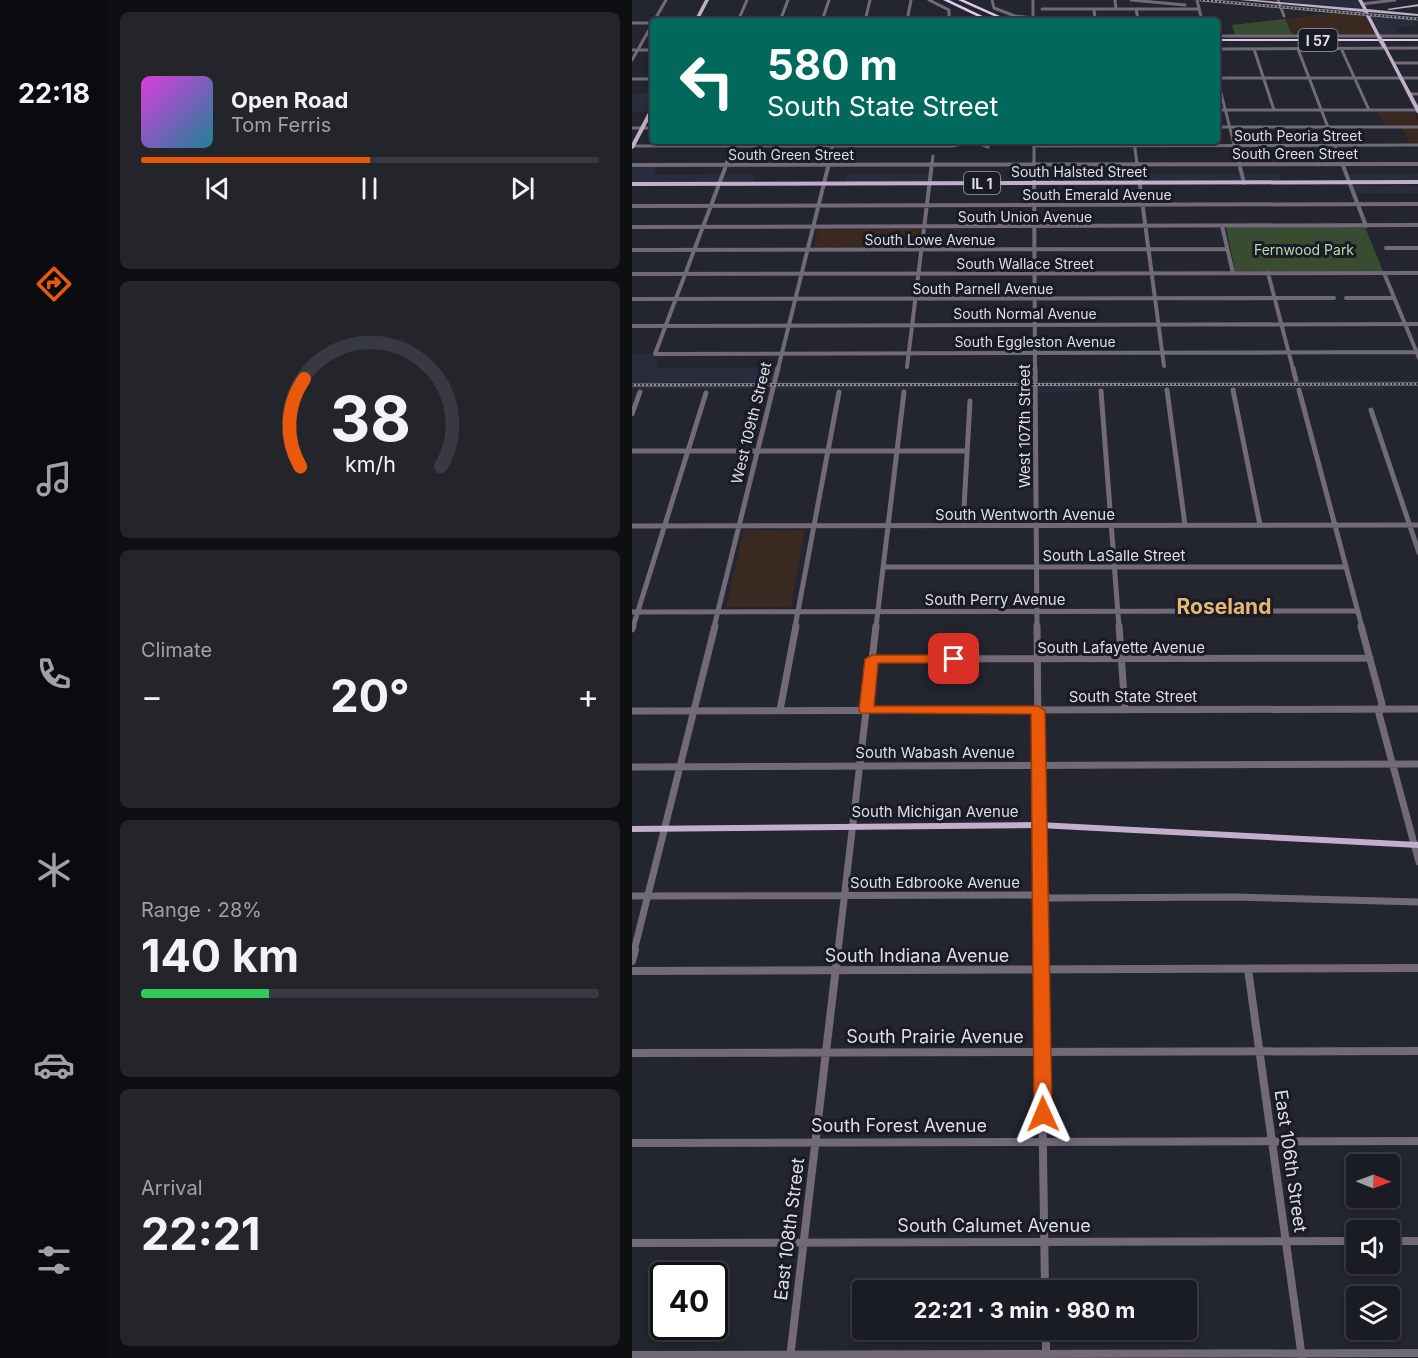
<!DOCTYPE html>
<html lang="en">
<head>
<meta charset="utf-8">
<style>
  :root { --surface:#1a1c23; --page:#23252b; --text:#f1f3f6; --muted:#9fa1a6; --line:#383a41; --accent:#ea580c }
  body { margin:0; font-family:Inter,sans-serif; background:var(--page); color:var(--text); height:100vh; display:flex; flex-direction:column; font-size:22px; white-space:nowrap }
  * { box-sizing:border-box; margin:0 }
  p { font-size:20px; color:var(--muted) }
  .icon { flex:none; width:33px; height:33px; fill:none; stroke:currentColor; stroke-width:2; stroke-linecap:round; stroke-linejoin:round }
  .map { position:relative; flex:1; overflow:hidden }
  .sheet { display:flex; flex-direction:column; gap:12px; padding:12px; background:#0e0f13; width:524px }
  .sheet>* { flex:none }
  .hud { position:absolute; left:18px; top:18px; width:570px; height:126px; border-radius:6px; box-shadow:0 3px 9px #0003,0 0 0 2px var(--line); background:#00695c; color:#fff; overflow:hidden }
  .needle { width:39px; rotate:91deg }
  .buttons { position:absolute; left:714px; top:1154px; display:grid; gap:12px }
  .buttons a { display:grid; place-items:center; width:54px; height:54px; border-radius:6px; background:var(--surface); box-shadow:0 3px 9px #0003,0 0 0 2px var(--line); font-size:30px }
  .speed { position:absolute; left:18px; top:1262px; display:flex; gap:12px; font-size:30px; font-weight:700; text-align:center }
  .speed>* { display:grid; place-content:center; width:78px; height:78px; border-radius:50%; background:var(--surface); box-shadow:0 3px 9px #0003,0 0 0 2px var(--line); line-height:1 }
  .speed .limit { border:3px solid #111; border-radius:9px; background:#fff; color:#111 }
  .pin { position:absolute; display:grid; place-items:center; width:51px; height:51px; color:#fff; margin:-26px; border-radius:12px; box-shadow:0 3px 9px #0006 }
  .me { position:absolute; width:66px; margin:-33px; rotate:359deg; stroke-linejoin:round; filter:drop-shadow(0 0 4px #0008) }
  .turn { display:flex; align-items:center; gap:21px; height:126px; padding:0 18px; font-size:27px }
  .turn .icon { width:78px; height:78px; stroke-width:2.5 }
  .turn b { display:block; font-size:42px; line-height:51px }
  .big { font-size:45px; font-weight:700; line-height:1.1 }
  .sheet .card { flex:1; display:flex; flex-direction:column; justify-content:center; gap:9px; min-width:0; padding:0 21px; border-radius:9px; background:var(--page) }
  .sheet .dial { align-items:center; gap:0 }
  .dial svg { height:156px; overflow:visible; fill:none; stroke:var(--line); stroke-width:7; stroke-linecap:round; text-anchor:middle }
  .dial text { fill:var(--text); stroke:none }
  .song { display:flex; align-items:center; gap:18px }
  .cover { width:72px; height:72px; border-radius:9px; background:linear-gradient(135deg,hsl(300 70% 55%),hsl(190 70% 35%)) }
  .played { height:6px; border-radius:3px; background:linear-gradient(90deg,var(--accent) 50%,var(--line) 50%) }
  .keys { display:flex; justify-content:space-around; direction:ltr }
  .heat { display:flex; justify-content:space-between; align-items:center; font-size:33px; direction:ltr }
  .charge { height:9px; border-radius:4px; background:linear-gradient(90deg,#34c759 28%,var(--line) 0) }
  .trip { position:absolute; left:220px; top:1280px; width:345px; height:60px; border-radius:6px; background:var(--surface); box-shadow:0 3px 9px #0003,0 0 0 2px var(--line); font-weight:700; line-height:60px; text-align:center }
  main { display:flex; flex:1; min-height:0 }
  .tabs { display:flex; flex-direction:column; width:108px; justify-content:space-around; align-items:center; background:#0a0b0e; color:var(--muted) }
  .tabs .icon { width:42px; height:42px }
  .tabs .selected { color:var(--accent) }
  .tabs b { font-size:27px; color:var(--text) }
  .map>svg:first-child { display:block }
</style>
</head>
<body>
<main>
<nav class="tabs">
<b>22:18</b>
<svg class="icon selected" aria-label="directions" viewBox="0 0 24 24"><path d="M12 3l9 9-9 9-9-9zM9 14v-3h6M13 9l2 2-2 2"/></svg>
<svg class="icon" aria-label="music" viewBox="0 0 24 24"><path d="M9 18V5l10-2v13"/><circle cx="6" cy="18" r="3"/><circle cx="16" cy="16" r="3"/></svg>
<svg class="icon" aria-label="phone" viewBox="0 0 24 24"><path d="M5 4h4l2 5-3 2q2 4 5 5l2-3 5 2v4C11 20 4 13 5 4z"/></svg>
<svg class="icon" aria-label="climate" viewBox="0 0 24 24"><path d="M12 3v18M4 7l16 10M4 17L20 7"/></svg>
<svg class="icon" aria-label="car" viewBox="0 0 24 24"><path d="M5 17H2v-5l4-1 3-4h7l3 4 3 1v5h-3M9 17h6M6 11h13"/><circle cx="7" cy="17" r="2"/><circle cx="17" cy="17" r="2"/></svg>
<svg class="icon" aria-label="filters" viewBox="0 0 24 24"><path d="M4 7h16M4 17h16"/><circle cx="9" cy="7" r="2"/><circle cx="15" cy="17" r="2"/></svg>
</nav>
<section class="sheet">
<div class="card">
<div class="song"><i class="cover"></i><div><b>Open Road</b><p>Tom Ferris</p></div></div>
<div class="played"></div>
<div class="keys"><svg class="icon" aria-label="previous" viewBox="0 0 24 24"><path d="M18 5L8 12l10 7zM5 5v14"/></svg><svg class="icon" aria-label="pause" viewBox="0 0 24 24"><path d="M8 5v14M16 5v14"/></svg><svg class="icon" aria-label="next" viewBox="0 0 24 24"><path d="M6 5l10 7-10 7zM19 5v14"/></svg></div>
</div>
<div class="card dial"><svg viewBox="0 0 100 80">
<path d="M14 69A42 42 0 1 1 86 69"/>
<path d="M14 69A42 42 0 0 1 16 24" stroke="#ea580c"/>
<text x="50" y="56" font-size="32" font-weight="700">38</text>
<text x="50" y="72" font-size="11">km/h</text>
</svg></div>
<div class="card"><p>Climate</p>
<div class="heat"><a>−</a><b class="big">20°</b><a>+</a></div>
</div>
<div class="card"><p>Range · 28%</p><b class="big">140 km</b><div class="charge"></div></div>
<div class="card"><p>Arrival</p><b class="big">22:21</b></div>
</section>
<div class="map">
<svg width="787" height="1358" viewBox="0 0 787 1358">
  <rect width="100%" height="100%" fill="#23252f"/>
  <path fill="#292c3d" d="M648,0H725L729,8L649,2Z
    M739,15L780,19L785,27H764L768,35H749Z
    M21,92V101L15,112H0V94Z
    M0,165H25L22,175L123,174L121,182L0,183Z
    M786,173V181H717L714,174Z
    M215,174H298L297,182H213Z
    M407,174H647L649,181L407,182Z
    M721,186H786V193H724Z
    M0,354H23L26,359L24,368L144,367L139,389H0Z
    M787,380L786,387H751L752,390L478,389L407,393V381Z
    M146,381H401V386L280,387L279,390H144Z"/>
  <path fill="#3a2920" d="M702,13L733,15L743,35H603L600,25Z
    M746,112H782L786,120V144H778L769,126H753Z
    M186,229H287L284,247H182Z
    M112,530H173L159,607H94Z"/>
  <path fill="#374c31" d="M653,19L660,34L603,35L600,25Z
    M594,227H733L751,271H603Z"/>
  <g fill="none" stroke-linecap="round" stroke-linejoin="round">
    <path stroke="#736a78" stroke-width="3" d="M297,0L317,10V21
      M360,0L362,8L383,16L401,18
      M401,0V20
      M483,0L484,9
      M499,0L553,5
      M565,0L570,21
      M646,0L652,16
      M730,4L763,0
      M410,9H567
      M462,9L463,19
      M504,9L506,19
      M22,21L34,0
      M106,21L115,0
      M148,21L156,0
      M190,21L197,0
      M233,21L238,0
      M275,21L279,0
      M0,23H21
      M585,36H787
      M709,48L737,110
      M585,49L787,48
      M622,49L642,110
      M666,49L710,164
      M0,50H21
      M0,60L21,23
      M761,63H787
      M585,77L607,164
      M585,78H787
      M0,79H21
      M777,94H787
      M585,110H787
      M585,127H787
      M0,128H21
      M402,141V164
      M502,141L505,164
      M343,142L356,147
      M0,146H320L345,141
      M402,146L787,145
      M94,164L101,146
      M196,164L202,141
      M300,164L301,156
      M686,164H787"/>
    <path stroke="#736a78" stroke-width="4" d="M95,163L23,354L784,352
      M402,163L403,369
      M505,163L532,366
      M607,163L612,183
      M710,163L734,226
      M0,165L787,164
      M0,206L787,204
      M590,226L601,273
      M0,227L787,225
      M754,248H787
      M0,250L595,249
      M636,273L661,369
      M752,273L787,358
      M0,274L787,273
      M714,298H762
      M0,299L702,298
      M0,326L787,324
      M275,367L300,163
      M146,369L197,163"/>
    <path stroke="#736a78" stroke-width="5" d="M403,368L405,627
      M661,368L664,380
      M535,390L553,525
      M601,390L628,525
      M667,390L730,627
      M469,391L487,627
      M739,410L787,553
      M0,414L8,392
      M0,451H335
      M0,526L787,525
      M331,526L338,401
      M251,567H714
      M0,612L726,611
      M1,627L74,393
      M82,627L146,368
      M163,627L207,392
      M244,627L272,392"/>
    <path stroke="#736a78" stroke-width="7" d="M405,626L408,951
      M487,626L493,710
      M729,626L750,704L747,714L787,862
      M0,629L1,626
      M240,659L738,658
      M148,710L164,626
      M0,711L787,709
      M0,767L787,764
      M0,896L400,895L418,898L604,897L787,902
      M2,951L83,626
      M206,951L244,626"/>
    <path stroke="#736a78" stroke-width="8" d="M408,950L413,1290
      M0,961L3,950
      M616,969L670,1358
      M0,971L787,968
      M0,1053L787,1051
      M0,1143L787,1141
      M758,1241H787
      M0,1243L724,1241
      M414,1329V1358
      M0,1355L787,1353
      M158,1358L206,950"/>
    <path fill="#c1afcb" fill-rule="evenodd" d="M73,0H77L66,21H62Z
      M608,0H624L731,9L726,0H730L735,9L787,14V16L736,12L750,39L748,40L746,39L732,12Z
      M787,4V6L757,10L755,9Z
      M750,45L754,46L787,108V114L785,113Z
      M21,106V112L2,148L0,149V143L19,107Z
      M787,180V184L0,186V182Z
      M407,822L787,842V848L407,828L0,832V826Z"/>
    <path fill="#e0caed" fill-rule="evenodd" d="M311,0H317L359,20L355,21Z
      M326,0H332L379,21H373Z
      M585,39H787V41H585Z"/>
    <defs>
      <path id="rail" d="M569,0L787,19
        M0,385L787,384"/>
    </defs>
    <use href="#rail" stroke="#8a8b93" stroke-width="3"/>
    <use href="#rail" stroke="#191b26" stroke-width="1.5" stroke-dasharray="2" stroke-linecap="butt"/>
    <path stroke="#c1afcb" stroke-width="4.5" d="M748,39L752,46"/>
  </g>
  <path fill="#ea580c" stroke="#983908" stroke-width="1.5" d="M240,655H322L329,659L322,663H246L242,706H406L413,710L420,1114L417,1120L411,1122L405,1120L402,1114L399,714L229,713L227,710L233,659Z"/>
  <g text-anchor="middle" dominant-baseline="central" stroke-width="6" stroke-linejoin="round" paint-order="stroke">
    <g fill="#191b26" stroke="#a3a4ac" stroke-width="1.5">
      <rect x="666.5" y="29" width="39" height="22" rx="4.5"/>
      <rect x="332" y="172" width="36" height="22" rx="4.5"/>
    </g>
    <g font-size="14" font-weight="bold" fill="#dedfe6">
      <text x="686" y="40">I 57</text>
      <text x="350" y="183">IL 1</text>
    </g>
    <g font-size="14" fill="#dedfe6" stroke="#191b26">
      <text x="666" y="135">South Peoria Street</text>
      <text x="663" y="153">South Green Street</text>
      <text x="159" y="154">South Green Street</text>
      <text x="447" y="171">South Halsted Street</text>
      <text x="465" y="194">South Emerald Avenue</text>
      <text x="393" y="216">South Union Avenue</text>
      <text x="298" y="239">South Lowe Avenue</text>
      <text x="393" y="263">South Wallace Street</text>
      <text x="351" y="288">South Parnell Avenue</text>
      <text x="393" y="313">South Normal Avenue</text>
      <text x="403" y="341">South Eggleston Avenue</text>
    </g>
    <g font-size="14" fill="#b5dda9" stroke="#191b26">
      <text x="672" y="249">Fernwood Park</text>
    </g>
    <g font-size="15" fill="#dedfe6" stroke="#191b26">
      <text transform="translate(119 423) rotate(-76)">West 109th Street</text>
      <text transform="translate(392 426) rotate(-90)">West 107th Street</text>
      <text x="393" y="514">South Wentworth Avenue</text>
      <text x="482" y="555">South LaSalle Street</text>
      <text x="363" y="599">South Perry Avenue</text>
      <text x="489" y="647">South Lafayette Avenue</text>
      <text x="501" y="696">South State Street</text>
      <text x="303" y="752">South Wabash Avenue</text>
      <text x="303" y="811">South Michigan Avenue</text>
      <text x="303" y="882">South Edbrooke Avenue</text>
    </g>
    <g font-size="18" fill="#dedfe6" stroke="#191b26">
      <text x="285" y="955">South Indiana Avenue</text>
      <text x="303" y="1036">South Prairie Avenue</text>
      <text x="267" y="1125">South Forest Avenue</text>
      <text transform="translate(659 1161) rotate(82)">East 106th Street</text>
      <text x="362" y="1225">South Calumet Avenue</text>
      <text transform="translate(157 1229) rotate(-83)">East 108th Street</text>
    </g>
    <g font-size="21" font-weight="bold" fill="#e5b774" stroke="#191b26">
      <text x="592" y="606">Roseland</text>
    </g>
  </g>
</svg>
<div class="buttons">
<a><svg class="needle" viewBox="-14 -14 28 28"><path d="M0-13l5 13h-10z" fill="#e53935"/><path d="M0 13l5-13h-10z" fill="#9fa1a6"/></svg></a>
<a><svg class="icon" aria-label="sound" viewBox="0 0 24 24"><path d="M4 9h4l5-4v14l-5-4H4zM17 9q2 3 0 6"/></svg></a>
<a><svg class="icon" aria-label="layers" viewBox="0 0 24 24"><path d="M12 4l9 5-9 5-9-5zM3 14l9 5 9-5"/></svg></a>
</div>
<div class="speed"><div class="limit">40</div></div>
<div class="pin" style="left:322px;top:659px;background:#d93025"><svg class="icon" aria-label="arrive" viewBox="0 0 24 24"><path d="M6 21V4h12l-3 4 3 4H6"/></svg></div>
<svg class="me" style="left:411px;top:1114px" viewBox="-20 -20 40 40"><path d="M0-17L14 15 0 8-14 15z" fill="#ea580c" stroke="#fff" stroke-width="4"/></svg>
<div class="trip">22:21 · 3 min · 980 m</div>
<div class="hud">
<div class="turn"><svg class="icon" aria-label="left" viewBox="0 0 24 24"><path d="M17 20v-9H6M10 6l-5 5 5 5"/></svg><div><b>580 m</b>South State Street</div></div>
</div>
</div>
</main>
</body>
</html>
